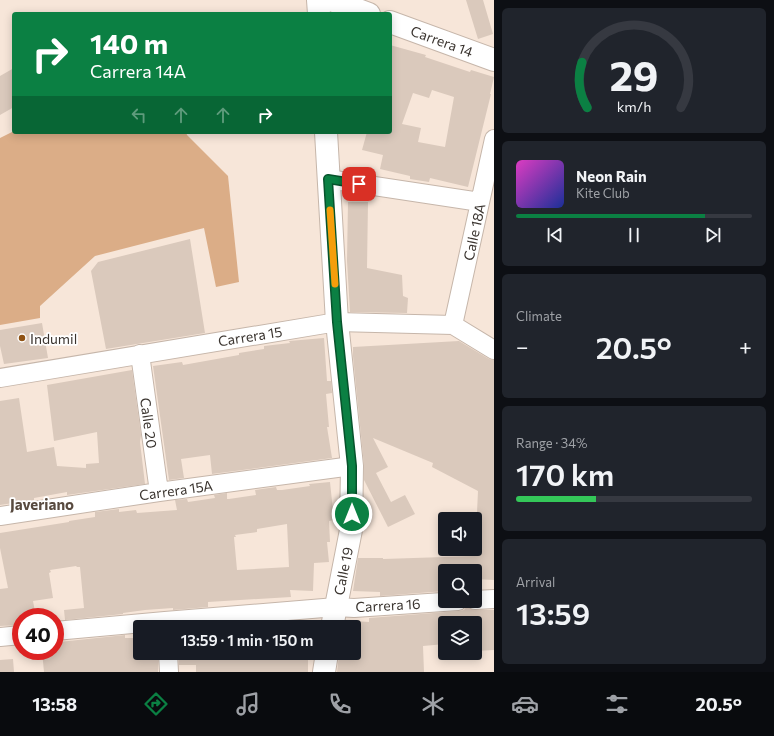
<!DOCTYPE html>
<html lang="en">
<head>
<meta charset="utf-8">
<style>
  :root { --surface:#171b24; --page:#20242c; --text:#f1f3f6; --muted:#9ea1a6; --line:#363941; --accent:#0b8043 }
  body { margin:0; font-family:Commissioner,sans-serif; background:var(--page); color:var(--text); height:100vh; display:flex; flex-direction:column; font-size:15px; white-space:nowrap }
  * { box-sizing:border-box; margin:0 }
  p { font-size:13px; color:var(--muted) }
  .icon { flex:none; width:22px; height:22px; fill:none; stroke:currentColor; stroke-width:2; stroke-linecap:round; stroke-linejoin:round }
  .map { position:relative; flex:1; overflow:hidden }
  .panel { display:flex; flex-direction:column; gap:8px; padding:8px; background:#0d0f14; width:280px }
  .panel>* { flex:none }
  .guide { position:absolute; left:12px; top:12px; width:380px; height:122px; border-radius:4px; box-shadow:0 2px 10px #0003; background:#0b8043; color:#fff; overflow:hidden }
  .tools { position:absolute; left:438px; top:512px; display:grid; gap:8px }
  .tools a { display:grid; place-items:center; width:44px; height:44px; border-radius:4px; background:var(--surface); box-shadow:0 2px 10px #0003; font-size:20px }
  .speed { position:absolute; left:12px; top:608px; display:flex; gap:8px; font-size:20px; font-weight:700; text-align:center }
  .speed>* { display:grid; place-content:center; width:52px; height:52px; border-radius:50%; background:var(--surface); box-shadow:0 2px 10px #0003; line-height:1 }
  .speed .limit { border:6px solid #d22; background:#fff; color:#111 }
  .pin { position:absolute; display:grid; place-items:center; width:34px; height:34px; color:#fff; margin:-17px; border-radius:8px; box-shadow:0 2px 6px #0006 }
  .me { position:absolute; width:44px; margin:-22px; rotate:0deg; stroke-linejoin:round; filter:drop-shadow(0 0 3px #0008) }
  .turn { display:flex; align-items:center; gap:14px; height:84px; padding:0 12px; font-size:18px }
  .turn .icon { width:52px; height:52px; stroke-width:2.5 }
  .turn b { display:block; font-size:28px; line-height:34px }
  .lanes { display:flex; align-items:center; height:38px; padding:0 12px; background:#0003; justify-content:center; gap:20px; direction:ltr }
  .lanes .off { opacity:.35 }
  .big { font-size:30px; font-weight:600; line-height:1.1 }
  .panel .widget { flex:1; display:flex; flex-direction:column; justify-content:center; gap:6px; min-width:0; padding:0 14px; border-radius:6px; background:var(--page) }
  .panel .dial { align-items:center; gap:0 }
  .dial svg { height:104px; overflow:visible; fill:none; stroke:var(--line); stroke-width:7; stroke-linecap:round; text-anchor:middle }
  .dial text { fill:var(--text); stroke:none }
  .song { display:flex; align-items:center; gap:12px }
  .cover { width:48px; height:48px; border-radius:6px; background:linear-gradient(135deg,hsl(310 70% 55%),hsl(230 70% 35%)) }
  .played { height:4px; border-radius:2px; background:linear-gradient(90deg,var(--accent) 80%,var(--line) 80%) }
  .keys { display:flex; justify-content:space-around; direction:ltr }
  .heat { display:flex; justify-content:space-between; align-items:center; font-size:22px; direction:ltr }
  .charge { height:6px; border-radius:3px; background:linear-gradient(90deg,#34c759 34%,var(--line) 0) }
  .trip { position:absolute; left:133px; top:620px; width:228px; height:40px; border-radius:4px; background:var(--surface); box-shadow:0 2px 10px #0003; font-weight:600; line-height:40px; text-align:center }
  .tab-bar { display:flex; height:64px; justify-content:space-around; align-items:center; background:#090b0e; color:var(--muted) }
  .tab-bar .icon { width:28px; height:28px }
  .tab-bar .on { color:var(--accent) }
  .tab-bar b { font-size:18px; color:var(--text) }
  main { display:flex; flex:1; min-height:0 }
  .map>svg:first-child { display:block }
</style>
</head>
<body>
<main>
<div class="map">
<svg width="494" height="672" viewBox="0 0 494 672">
  <rect width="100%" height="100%" fill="#f7e6d9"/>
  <path fill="#dbad87" d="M14,131V132H186L187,135L228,176L239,282L216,287L204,228L95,256L40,306V318L0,325V138Z"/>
  <path fill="#dac9bc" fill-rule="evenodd" d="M466,0H483L493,34L478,39Z
    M390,45L426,55L425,57L470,72L471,70L494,77L490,94H491L468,187L430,178L429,182L410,179V176L380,169L383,155L362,150L367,132H390ZM432,90L454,97L445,147L418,142L421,128L402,124L413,93L429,98Z
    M14,68V107L0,115V76Z
    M348,202H368L367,268L402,275L403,296L408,298L407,313L350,312L347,261Z
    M190,239L205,333L106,349L91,271L98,262Z
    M42,323L48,358L4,364L0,346V330Z
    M324,338L327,381H331L332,393L326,394L329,427H327L332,458L212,474L210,455L181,459L184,478L169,480L153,366L182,362L183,365L239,355V353L264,349V346L290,343L289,341Z
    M459,341L489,359L494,360V580L475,579V571H445V591L380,596V592L353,591L358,558H383V559L475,556L478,491L432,467L433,463L373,438L388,467L376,473L391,502L405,495L415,514L388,527L364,480V465L353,356V347Z
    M132,370L141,435L140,442L145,484L67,495V492L34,498V500L0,505V401L19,398L27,452L54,447L57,466L86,468V464L99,463L97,432L54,441L47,385Z
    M330,482L334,520L329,521L330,542H327L329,562L314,563L313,591L290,590L291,597L208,602V607L173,610V608L145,610L123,613V614L65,620L64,610L84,608L80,567H77L76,566L50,570L51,572L49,573L53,598L33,601L36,617H21V625L0,626V589L8,588L0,548V533L69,522V521L95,517V512L119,509V512L136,510L137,513L177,510L175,500L187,499L188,502L215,498L214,495L227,493V499H229L256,495L255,490L276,487L277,490H282L310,486L309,484ZM287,524L289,567L237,570L234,537H236L235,535L257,532V529Z
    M467,606L471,609L475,610H494V650L475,651V623H445V644L423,646L424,672H337L339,655L354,658V621L369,622V618L459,611L464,610Z
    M125,635V638H140V654L158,653V672H44L42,651H55V647H60L59,642Z
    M179,653H308V672H196V665H179Z
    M13,659L14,672H0V660Z"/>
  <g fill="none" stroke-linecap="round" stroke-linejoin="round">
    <defs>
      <path id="minor" d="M328,179L480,202
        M453,325L494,139
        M140,354L159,492
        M0,378L337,322L453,325L494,350
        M0,516L159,492L352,466
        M475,600L494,599
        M55,631L165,621L336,607L354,608L458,601
        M0,637L21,635
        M168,653L169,672"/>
      <path id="tertiary" d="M318,0L319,14
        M331,0L369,14
        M390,22L494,60
        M326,132L337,322L352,466L351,530L332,627
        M324,672L327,653"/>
    </defs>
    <use href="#minor" stroke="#c6b6aa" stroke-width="20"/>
    <use href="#tertiary" stroke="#c6b6aa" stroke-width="24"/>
    <use href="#minor" stroke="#fff" stroke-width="18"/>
    <use href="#tertiary" stroke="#fff" stroke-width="22"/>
  </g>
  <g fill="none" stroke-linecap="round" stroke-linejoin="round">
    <defs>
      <path id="route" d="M352,514V466L337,322L328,179L359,184"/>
    </defs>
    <use href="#route" stroke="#07532c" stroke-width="10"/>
    <use href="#route" stroke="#0b8043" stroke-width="7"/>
    <path stroke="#f59e0b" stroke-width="7" d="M330,210L335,284"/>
  </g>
  <circle fill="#905315" stroke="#fff" stroke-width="1.5" cx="22" cy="338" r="4"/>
  <g text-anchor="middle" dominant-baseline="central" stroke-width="3.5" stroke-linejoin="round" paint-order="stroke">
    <g font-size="14" fill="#3a342f" stroke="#fff">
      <text transform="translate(442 41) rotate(20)">Carrera 14</text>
      <text transform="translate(474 232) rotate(-78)">Calle 18A</text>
      <text transform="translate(250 336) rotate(-9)">Carrera 15</text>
      <text transform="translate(149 423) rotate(82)">Calle 20</text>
      <text transform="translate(176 490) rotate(-8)">Carrera 15A</text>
      <text transform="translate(343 571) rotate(-79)">Calle 19</text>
      <text transform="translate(388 605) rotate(-3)">Carrera 16</text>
    </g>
    <g font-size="14" fill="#3a342f" stroke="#fff" text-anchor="start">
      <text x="30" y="338">Indumil</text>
    </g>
    <g font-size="15" font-weight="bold" fill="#584a3f" stroke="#fff">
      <text x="42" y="504">Javeriano</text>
    </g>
  </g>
</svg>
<div class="tools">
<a><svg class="icon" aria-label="sound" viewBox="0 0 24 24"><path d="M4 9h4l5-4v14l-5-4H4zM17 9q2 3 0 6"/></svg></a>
<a><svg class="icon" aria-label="search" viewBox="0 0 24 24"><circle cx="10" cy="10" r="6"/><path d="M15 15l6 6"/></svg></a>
<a><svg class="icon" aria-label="layers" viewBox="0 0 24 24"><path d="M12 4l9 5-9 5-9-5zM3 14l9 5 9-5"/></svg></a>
</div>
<div class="speed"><div class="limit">40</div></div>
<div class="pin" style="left:359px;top:184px;background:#d93025"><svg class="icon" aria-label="arrive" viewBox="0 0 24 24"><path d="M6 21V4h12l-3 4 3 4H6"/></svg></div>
<svg class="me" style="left:352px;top:514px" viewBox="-20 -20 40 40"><circle r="17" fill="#0b8043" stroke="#fff" stroke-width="3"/><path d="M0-11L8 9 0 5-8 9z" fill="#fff"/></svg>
<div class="trip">13:59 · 1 min · 150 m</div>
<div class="guide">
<div class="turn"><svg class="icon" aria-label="right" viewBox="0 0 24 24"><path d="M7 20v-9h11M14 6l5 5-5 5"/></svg><div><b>140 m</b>Carrera 14A</div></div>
<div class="lanes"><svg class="icon off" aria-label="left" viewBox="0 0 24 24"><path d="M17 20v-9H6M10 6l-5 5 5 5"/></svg><svg class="icon off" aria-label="ahead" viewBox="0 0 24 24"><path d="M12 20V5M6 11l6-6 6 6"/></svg><svg class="icon off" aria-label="ahead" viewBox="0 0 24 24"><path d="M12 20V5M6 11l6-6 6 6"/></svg><svg class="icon" aria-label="right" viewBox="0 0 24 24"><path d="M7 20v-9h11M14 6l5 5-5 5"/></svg></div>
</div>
</div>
<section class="panel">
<div class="widget dial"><svg viewBox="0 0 100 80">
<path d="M14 69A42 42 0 1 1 86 69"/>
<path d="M14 69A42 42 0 0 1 10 34" stroke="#0b8043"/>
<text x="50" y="56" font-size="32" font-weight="700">29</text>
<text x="50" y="72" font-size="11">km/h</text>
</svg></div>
<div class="widget">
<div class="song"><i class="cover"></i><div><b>Neon Rain</b><p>Kite Club</p></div></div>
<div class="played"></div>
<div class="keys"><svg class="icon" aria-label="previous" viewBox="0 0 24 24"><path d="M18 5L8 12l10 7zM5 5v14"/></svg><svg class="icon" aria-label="pause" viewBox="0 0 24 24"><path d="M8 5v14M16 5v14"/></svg><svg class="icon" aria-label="next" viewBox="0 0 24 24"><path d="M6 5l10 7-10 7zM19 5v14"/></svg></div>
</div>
<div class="widget"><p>Climate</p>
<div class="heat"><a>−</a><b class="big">20.5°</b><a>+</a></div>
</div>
<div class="widget"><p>Range · 34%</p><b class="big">170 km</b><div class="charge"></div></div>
<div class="widget"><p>Arrival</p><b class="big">13:59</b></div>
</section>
</main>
<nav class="tab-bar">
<b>13:58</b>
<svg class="icon on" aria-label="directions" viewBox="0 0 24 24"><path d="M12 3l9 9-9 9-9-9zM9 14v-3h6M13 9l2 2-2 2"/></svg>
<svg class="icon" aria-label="music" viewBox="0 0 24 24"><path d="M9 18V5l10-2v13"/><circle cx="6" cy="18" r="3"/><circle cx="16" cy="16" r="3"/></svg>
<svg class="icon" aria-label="phone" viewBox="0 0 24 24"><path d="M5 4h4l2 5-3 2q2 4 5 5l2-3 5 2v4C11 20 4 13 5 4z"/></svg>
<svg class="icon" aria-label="climate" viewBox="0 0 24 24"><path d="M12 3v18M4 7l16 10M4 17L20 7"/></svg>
<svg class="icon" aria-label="car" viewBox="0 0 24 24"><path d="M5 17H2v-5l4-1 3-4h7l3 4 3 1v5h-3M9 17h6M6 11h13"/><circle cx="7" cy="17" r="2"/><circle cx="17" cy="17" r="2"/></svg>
<svg class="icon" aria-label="filters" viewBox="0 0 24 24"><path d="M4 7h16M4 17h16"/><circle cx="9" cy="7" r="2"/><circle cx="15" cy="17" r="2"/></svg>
<b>20.5°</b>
</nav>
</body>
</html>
